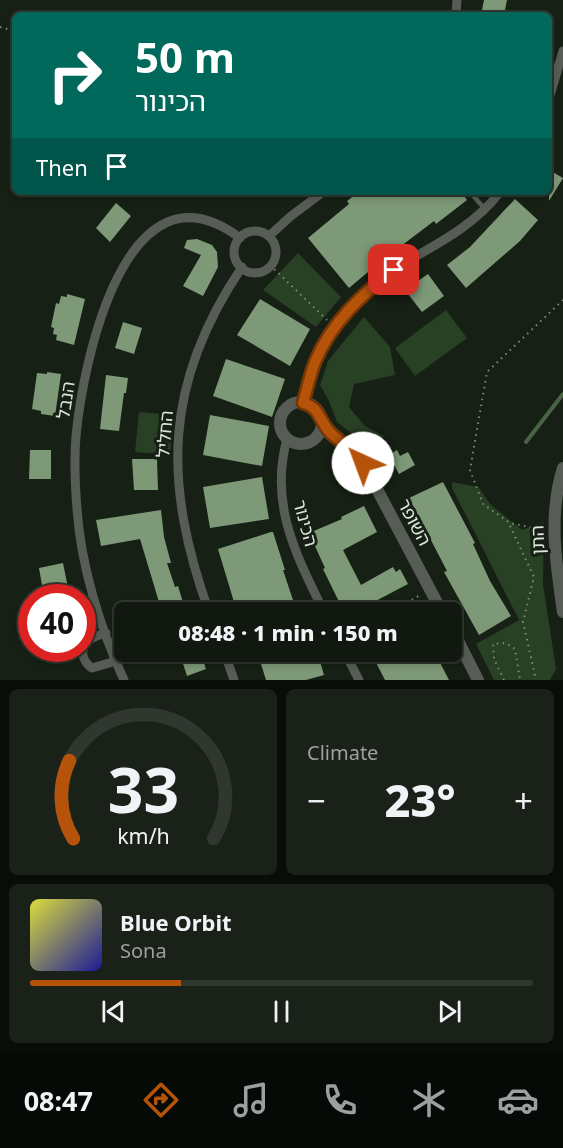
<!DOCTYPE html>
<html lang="en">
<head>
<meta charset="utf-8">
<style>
  :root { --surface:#10180f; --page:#192118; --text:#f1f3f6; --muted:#9ca09e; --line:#30372f; --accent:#b45309 }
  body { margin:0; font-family:"Noto Sans","Noto Sans Hebrew",sans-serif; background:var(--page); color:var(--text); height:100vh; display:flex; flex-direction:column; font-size:22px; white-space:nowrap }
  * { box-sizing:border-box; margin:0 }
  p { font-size:20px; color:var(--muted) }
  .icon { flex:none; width:33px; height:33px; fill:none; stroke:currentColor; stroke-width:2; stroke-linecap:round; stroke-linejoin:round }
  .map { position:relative; height:680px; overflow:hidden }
  .drawer { display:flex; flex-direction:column; gap:9px; padding:9px; background:#090d08; flex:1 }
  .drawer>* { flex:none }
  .top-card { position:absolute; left:12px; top:12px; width:540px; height:183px; border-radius:9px; box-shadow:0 3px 9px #0003,0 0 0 2px var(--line); background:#00695c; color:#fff; overflow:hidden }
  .speed { position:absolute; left:18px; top:584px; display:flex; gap:12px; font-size:30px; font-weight:700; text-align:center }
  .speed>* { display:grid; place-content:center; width:78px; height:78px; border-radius:50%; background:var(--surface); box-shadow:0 3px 9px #0003,0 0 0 2px var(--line); line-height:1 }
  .speed .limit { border:9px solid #d22; background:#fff; color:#111 }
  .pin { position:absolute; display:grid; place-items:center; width:51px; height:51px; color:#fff; margin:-26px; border-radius:12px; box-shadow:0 3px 9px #0006 }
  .me { position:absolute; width:66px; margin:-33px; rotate:317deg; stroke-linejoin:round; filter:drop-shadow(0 0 4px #0008) }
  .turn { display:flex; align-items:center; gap:21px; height:126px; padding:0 24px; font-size:27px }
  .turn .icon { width:78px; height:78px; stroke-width:2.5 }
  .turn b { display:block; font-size:42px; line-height:51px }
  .then { display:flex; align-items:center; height:57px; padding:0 24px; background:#0003; gap:12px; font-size:22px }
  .big { font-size:45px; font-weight:800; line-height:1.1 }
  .drawer .card { flex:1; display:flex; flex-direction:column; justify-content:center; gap:9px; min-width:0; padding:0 21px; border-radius:9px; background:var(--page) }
  .drawer .dial { align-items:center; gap:0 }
  .dial svg { height:156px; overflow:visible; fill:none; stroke:var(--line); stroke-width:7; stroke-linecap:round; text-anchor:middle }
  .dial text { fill:var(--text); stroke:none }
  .song { display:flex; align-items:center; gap:18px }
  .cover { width:72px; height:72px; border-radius:9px; background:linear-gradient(135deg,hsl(60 70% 55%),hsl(240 70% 35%)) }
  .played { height:6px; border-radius:3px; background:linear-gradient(90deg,var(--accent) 30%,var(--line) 30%) }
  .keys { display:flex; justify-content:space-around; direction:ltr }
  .heat { display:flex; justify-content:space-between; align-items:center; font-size:33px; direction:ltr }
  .drawer .tiles { flex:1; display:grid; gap:9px; grid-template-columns:1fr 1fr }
  .card:last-child { grid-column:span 2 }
  .trip { position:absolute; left:114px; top:602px; width:348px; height:60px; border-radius:9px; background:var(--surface); box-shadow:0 3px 9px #0003,0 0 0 2px var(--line); font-weight:800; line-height:60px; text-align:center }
  .tab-bar { display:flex; height:96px; justify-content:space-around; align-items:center; background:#060a06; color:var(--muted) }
  .tab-bar .icon { width:42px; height:42px }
  .tab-bar .on { color:var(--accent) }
  .tab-bar b { font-size:27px; color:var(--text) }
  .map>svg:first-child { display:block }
</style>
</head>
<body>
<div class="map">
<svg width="563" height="680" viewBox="0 0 563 680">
  <rect width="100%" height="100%" fill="#162014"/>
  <path fill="#284023" d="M298,253L341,297L316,327L263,290Z
    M446,310L467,338L415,376L395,348Z
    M364,317L390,347L395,375L354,384L349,407L364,425L385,437L361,441L337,422L329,401L320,385L328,361Z
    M139,412L173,415L170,455L135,452Z
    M452,482L478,487L491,505L522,530L544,522L543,584L556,669L550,680H494L476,644L519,620L452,488Z"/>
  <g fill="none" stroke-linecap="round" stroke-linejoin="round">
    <path stroke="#496345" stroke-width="4" d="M526,442L563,394"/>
  </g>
  <path fill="#7d9978" d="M484,0H507L504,15H481Z
    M549,170L563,178L549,201Z
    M359,192H461L467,200L436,224L434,221L380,262L349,288L308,238L349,204L347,201Z
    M515,199L538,220L520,241L466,288L447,265L470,247Z
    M116,203L131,216L110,242L96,228Z
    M197,239L212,245L217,252L218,267L203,296L183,286L201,255L184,248L187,240Z
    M428,274L444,296L422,312L405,290Z
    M67,294L85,299L74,345L56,340L57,335L53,334L54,328L51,327L56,303L59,304L61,296L67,297Z
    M260,299L310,329L290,366L237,335Z
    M123,322L142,328L134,354L115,348Z
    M226,359L285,379L272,417L213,396Z
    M47,372L61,374L55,416L41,414V411L32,409L37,373L47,374Z
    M106,375L128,378L126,393H124L119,431L100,429Z
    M210,415L269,426L262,466L203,455Z
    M30,450H51V479H29Z
    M397,450L400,456L408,452L415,465L399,474L389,455Z
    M132,459H157L158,490H134Z
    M262,477L269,519L210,528L203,487Z
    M443,482L475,543L473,544L490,581L511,616L479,635L444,572L447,571L409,498Z
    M364,506L377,532L343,550L361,585L393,567L396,572L400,569L408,584L370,604L374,612H344L323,569L325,568L309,533L342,519L341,517Z
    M161,510L164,537L171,563H167L175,587L178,586L186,612H162L140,539L101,546L96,520Z
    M271,532H273L285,570H283L297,612H237L218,549Z
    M63,563L69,593L44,597L39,568Z
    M179,651H200L206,669L187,676Z
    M257,651H317L324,675L306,680H266Z
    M370,651H434L449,680H385Z"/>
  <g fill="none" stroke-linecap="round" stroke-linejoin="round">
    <path stroke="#80897f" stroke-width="2" stroke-dasharray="1.5 4.5" stroke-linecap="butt" d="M0,27L15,31
      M270,265L327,320
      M510,526L534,577L523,622L536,680
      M543,530L510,523L483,504L470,470L487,372L563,300
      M391,612L420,595
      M504,680L494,659L493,644L506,643L515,649L520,680"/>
    <path stroke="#575d56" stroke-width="4.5" d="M470,192L484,208"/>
    <path stroke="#575d56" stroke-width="9" d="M456,15L457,0
      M549,99L563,51
      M234 252a21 21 0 1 1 42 0a21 21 0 1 1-42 0Z
      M269,236L291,216L323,192
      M303,403C308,388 311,373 317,359C336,315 373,282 413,258C445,240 477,222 500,192
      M287,439C269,504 296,555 324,612
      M209,612C163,483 163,384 242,267
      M106,633C99,635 92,637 87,642C79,650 83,662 92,668L116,661
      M224,651L234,680
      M344,651L359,680
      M124,680C100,628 81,566 77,509C75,485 74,460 76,436C83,362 126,152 240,238"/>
    <path stroke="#575d56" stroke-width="12" d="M280 423a21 21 0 1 1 42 0a21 21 0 1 1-42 0Z
      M320,416C329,436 349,442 361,459L442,612
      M563,468C548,515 556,564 563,612
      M452,629L478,680"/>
  </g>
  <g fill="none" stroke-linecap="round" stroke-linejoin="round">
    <defs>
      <path id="route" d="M363,463C353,445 339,444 328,430C319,419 319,407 303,403C307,389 310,375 315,362C331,323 362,294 394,270"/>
    </defs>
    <use href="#route" stroke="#753606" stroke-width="15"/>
    <use href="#route" stroke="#b45309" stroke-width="10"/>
  </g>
  <g text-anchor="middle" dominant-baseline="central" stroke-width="6" stroke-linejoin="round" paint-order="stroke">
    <g font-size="18" fill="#dce4db" stroke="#162014">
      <text transform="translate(65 400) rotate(-81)">הנבל</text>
      <text transform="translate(164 434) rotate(-85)">החליל</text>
      <text transform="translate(415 522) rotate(62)">השופר</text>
      <text transform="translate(306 523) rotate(75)">הכינור</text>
      <text transform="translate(537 540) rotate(-92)">התן</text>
    </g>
  </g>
</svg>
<div class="speed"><div class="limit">40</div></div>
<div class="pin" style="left:394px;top:270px;background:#d93025"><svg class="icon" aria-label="arrive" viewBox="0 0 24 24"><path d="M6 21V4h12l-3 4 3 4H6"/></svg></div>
<svg class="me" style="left:363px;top:463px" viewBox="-20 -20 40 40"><circle r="19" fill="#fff"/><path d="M0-13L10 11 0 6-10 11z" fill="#b45309"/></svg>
<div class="trip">08:48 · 1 min · 150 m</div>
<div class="top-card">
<div class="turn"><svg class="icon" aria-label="right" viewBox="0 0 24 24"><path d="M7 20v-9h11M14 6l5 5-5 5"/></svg><div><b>50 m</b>הכינור</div></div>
<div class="then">Then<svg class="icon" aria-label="arrive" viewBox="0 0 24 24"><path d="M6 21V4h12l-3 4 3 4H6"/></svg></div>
</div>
</div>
<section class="drawer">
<div class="tiles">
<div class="card dial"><svg viewBox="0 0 100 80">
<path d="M14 69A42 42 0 1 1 86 69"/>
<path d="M14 69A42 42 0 0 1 12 29" stroke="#b45309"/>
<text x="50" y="56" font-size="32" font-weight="700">33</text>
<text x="50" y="72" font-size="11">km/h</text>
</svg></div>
<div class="card"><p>Climate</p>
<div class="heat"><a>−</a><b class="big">23°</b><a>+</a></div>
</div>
<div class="card">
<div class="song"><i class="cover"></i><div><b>Blue Orbit</b><p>Sona</p></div></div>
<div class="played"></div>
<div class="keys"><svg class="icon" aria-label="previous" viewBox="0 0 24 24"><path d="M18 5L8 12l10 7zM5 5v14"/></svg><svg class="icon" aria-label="pause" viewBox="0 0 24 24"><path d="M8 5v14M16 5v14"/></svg><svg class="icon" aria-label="next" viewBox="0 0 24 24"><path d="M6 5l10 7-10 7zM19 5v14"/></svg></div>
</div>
</div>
</section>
<nav class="tab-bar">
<b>08:47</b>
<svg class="icon on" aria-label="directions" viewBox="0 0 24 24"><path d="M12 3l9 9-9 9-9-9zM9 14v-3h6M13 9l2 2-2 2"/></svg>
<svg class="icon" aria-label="music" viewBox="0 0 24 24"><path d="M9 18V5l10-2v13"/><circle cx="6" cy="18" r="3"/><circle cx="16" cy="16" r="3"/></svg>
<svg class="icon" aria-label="phone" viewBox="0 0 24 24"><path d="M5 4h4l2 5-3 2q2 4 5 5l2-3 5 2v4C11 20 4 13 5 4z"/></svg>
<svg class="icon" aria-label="climate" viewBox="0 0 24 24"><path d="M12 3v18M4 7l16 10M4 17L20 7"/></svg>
<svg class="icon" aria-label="car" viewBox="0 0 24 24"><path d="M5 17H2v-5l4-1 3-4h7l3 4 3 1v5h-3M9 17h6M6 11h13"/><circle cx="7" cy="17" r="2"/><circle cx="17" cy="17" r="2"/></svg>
</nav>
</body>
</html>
